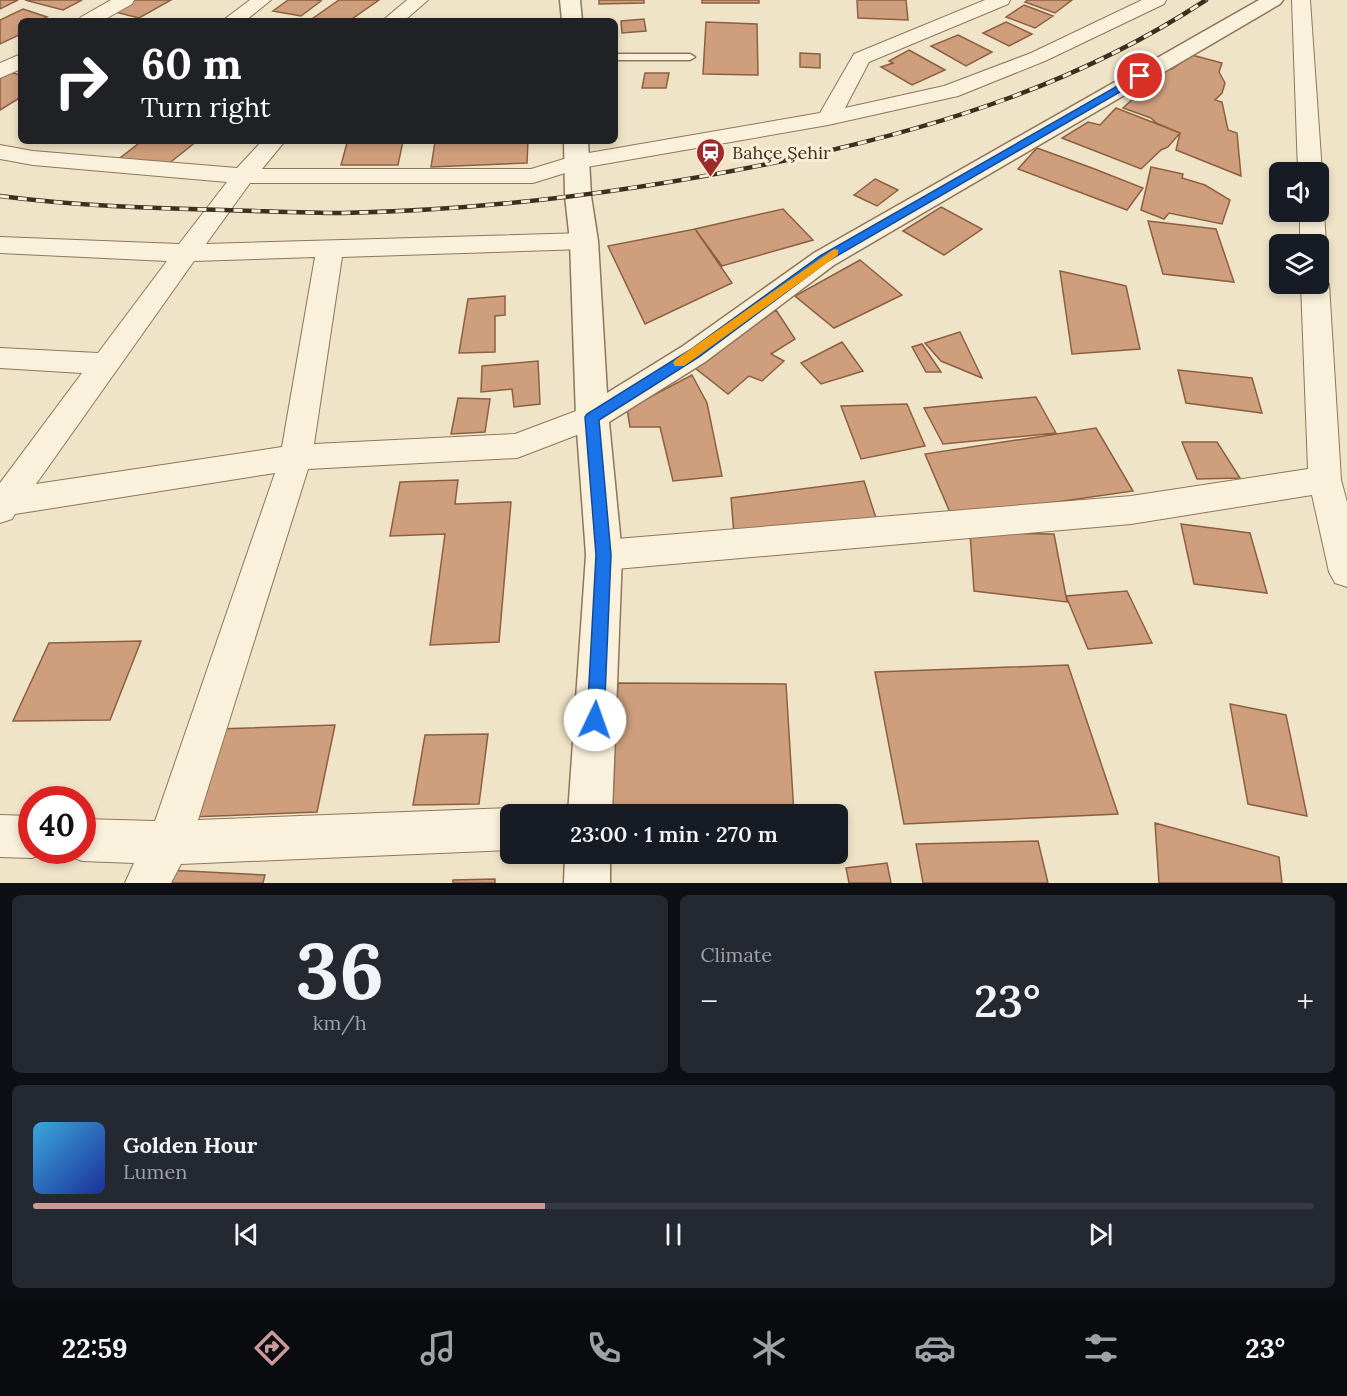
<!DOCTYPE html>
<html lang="en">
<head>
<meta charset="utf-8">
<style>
  :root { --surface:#171b24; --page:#242831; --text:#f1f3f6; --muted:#9ea1a6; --line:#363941; --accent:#cc999b }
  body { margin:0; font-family:Lora,serif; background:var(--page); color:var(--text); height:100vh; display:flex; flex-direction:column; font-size:22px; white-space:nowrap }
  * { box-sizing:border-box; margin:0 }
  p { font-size:20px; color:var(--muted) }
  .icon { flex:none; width:33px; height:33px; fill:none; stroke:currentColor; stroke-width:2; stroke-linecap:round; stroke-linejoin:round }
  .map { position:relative; height:883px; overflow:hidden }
  .sheet { display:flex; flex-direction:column; gap:12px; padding:12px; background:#0d0f14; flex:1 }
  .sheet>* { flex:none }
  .hud { position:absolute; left:18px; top:18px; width:600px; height:126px; border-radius:9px; box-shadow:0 3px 9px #0003; background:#202124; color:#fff; overflow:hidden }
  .buttons { position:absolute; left:1269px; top:162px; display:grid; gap:12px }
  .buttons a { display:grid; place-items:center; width:60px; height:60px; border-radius:9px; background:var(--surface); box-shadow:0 3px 9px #0003; font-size:30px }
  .speed { position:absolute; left:18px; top:786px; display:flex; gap:12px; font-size:30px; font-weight:700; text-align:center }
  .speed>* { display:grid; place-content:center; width:78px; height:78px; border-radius:50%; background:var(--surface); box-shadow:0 3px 9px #0003; line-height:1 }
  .speed .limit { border:9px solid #d22; background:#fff; color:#111 }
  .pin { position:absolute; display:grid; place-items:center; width:51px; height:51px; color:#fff; margin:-26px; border:3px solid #fff; border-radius:50%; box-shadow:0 2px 6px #0007 }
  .me { position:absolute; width:66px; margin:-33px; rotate:3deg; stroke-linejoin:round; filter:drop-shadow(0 0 4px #0008) }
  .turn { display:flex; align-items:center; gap:21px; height:126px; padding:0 24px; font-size:27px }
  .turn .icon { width:78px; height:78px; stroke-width:2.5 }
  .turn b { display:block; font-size:42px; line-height:51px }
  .big { font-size:45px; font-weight:600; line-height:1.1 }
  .sheet .card { flex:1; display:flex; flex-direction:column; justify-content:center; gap:9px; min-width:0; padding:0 21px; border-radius:9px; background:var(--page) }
  .sheet .dial { align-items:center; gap:0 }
  .dial b { font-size:78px; line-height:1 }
  .song { display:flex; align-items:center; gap:18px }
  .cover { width:72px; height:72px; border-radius:9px; background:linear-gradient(135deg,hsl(200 70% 55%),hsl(230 70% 35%)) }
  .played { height:6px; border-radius:3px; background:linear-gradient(90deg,var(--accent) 40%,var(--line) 40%) }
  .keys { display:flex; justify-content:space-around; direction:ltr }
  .heat { display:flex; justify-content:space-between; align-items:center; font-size:33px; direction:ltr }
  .sheet .tiles { flex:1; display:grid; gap:12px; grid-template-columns:1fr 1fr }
  .card:last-child { grid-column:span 2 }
  .trip { position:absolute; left:500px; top:804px; width:348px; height:60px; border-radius:9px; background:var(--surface); box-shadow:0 3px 9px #0003; font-weight:600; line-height:60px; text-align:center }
  .tabs { display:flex; height:96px; justify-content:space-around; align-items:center; background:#090b0e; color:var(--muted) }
  .tabs .icon { width:42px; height:42px }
  .tabs .active { color:var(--accent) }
  .tabs b { font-size:27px; color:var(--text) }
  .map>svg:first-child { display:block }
</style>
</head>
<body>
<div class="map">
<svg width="1347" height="883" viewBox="0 0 1347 883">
  <rect width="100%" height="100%" fill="#f0e4c8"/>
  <path fill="#cf9f7d" stroke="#8d5f41" stroke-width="1.5" d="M0,0H18L0,9Z
    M25,0H82L63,10Z
    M130,0H171L139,18L111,11Z
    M288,0H316L321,1L301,16L273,11Z
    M339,0H379L349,21H309Z
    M599,0H644V3L599,4Z
    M702,0H759V3H702Z
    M857,0H906L908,20L858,18Z
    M1028,0H1072L1055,13L1025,2Z
    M1024,5L1053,16L1035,28L1006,17Z
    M23,9L47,17L39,21H21V34L0,44V20Z
    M644,19L646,31L622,33L621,21Z
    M706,22L757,24L758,75L703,74Z
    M1006,22L1032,34L1009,46L983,33Z
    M958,35L992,52L966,66L931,46Z
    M909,50L945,70L912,85L881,67L893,63L889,61Z
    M800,53L820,54V68L800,67Z
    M1192,55L1222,63L1219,72L1225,83L1222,93L1215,100L1222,102L1228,130L1237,133L1241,176L1176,150L1180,133L1156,123L1151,118L1123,108L1147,86L1157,72L1172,69Z
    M5,71L21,75V97L0,110V74Z
    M645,73H669L666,88H642Z
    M1116,108L1147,120L1180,133L1168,147L1161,150L1141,169L1062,138L1088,122L1100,125Z
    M142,141H197L162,169L120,158Z
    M403,141L398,165H341L347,143Z
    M528,141L527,163L431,167L435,142Z
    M1037,148L1092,168L1143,188L1127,210L1018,169Z
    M1151,167L1183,174L1182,178L1205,185L1230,200L1222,224L1169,213L1164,219L1141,210Z
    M875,179L898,190L877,206L854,195Z
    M941,207L982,229L944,255L903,231Z
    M783,209L813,240L722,266L695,229Z
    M1148,221L1216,229L1234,282L1163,274Z
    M695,229L732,283L645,324L608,246Z
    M860,260L902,295L834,328L795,296Z
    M1060,271L1126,286L1140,349L1072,354Z
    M505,296V315L495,316V352L459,353L468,299Z
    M776,310L795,339L771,354L784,361L762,381L749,376L728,394L695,368Z
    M960,332L982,378L941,361L925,343Z
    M842,342L863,371L821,384L801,363Z
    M922,344L941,372H926L912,347Z
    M538,361L540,404L514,407L512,389L481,392L482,366Z
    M1178,370L1252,378L1262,413L1186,403Z
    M692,375L707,403L722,476L673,481L660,427H630L627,409Z
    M1036,397L1056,433L943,444L924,408Z
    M458,398L490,399L485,432L451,434Z
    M907,404L925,446L861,459L841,406Z
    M1096,428L1133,491L952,517L925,454Z
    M1182,442H1217L1240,478L1197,479Z
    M458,480L455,504L511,502L499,642L430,645L445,534L390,536L400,482Z
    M864,481L876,518L734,535L731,498Z
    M1181,524L1250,533L1267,593L1194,584Z
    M970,533L1054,534L1067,602L974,591Z
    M1127,591L1152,643L1088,649L1066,596Z
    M141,641L110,720L13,721L49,643Z
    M1068,665L1118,814L904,824L875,672Z
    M618,683L786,684L794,814H611Z
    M1230,704L1286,715L1307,816L1248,804Z
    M335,725L317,812L191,817L217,729Z
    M488,734L479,804L413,805L425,735Z
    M1155,823L1279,857L1282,883H1159Z
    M1038,841L1048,883H923L916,844Z
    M887,863L891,883H849L846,868Z
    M167,870L265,875L263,883H163Z
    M495,879V883H453V880Z"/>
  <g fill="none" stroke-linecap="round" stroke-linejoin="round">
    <defs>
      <path id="service" d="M615,54H690L695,57L690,60H615Z"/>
      <path id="minor" d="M111,0H134L132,4L102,21H78L81,17Z
        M250,0H271L245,21H222Z
        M407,0H428L404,21H382Z
        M985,0H1010L1008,4L869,62L845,108L944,86L1031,53L1142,0H1166L1164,4L1045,61L958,96L828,125L581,168L533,183H250L206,244L584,233L593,235L597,241L593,247L584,249L342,257L314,444L515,434L592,405L603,409L607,417L603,425L517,458L308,469L198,820L510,808L525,814H510V850L181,864L171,883H125L134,863L82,861L67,855L65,850H82V819L155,821L275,473L15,514L12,519L0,523V483L82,373L0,368V348L98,353L167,261L0,253V237L179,244L227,182L33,165L0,159V145L33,151L237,168L262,141H285L262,169H531L577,155L820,113L854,54ZM315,257L282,447L36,484L194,261Z
        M1292,0H1310L1322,172L1318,177V172H1298Z
        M21,54V69L0,78V63Z
        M1318,206L1324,212L1326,244L1318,251V244H1300V212H1318Z
        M1318,276L1325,278L1329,284L1341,480L1347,502V587L1335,583L1329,572L1312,495L1131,524L604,570L592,566L587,555L592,544L604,540L1131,496L1308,469L1301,284H1318Z
        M0,815L32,816V850L47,852L32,858L0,857Z"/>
      <path id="tertiary" d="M560,0H580L582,21H562Z
        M1259,0H1283L1280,4L834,265L705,362L609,422L622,555L612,814H568L586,555L576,417L570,241L565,196L564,141H588L591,196L598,241L607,393L683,346L814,253Z
        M565,854H610V883H564Z"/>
    </defs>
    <use href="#service" stroke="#8d765c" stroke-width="3"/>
    <use href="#minor" stroke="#8d765c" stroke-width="2"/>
    <use href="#tertiary" stroke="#8d765c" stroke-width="3"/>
    <use href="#service" fill="#faf1dc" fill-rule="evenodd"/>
    <use href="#minor" fill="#faf1dc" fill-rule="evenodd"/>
    <use href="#tertiary" fill="#faf1dc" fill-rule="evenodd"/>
    <defs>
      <path id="rail" d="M0,196C75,206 149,208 224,210C264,211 303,213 343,213C496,210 652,189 801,157C946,125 1081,82 1206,0"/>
    </defs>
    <use href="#rail" stroke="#3d2e20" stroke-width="4.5"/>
    <use href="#rail" stroke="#f7eed8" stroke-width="3" stroke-dasharray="9" stroke-linecap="butt"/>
  </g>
  <path fill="#1a73e8" stroke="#114b97" stroke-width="1.5" d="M1140,73L1145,76L1144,78L828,261L699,357L599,420L611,555L604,720L601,726L595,728L589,726L587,720L596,555L585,417L587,414L690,350L820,256Z"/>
  <path fill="#f59e0b" d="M834,249L838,250V255L684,366H675L673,363L675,360Z"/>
  <defs>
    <symbol id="station-pin" viewBox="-11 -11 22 30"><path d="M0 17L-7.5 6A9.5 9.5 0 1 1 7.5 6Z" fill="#9e2a2b" stroke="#f7eed8"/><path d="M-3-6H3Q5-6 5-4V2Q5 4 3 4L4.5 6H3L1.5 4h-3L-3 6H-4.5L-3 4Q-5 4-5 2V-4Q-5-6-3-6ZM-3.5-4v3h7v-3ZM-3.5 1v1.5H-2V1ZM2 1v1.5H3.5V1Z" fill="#fff"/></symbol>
  </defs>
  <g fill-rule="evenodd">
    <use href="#station-pin" x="694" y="136" width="33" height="45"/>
  </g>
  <g text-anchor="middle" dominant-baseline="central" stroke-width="6" stroke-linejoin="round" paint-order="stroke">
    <g font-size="18" fill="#3d2e20" stroke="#f7eed8" text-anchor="start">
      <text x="732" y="152">Bahçe Şehir</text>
    </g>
  </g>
</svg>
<div class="buttons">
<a><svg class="icon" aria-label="sound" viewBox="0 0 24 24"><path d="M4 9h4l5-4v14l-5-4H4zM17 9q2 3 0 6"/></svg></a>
<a><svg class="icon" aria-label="layers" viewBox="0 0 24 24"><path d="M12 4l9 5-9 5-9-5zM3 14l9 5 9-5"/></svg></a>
</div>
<div class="speed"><div class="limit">40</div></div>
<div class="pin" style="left:1140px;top:76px;background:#d93025"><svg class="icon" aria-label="arrive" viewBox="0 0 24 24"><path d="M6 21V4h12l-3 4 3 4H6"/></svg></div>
<svg class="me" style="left:595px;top:720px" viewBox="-20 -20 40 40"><circle r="19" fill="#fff"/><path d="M0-13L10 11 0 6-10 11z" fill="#1a73e8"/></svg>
<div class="trip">23:00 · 1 min · 270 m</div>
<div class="hud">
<div class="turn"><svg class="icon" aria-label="right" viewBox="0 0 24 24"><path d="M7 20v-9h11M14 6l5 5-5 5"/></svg><div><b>60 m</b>Turn right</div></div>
</div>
</div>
<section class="sheet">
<div class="tiles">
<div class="card dial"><b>36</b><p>km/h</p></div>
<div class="card"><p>Climate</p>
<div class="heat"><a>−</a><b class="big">23°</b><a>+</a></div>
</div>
<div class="card">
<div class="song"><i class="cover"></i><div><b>Golden Hour</b><p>Lumen</p></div></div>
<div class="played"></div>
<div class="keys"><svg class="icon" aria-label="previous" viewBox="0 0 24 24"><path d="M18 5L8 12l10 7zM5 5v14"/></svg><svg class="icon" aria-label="pause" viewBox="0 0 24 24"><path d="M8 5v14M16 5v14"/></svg><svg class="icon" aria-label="next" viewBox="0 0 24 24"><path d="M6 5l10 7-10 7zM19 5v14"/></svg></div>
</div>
</div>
</section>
<nav class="tabs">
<b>22:59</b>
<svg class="icon active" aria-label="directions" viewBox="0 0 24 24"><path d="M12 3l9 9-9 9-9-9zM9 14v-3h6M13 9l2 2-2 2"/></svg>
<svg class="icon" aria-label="music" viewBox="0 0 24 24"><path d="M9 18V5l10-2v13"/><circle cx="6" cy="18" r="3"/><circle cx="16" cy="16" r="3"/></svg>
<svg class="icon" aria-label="phone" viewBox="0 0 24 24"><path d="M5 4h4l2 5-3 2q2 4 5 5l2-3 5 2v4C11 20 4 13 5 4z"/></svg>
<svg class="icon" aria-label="climate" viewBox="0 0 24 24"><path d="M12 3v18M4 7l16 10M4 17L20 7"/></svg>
<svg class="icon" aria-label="car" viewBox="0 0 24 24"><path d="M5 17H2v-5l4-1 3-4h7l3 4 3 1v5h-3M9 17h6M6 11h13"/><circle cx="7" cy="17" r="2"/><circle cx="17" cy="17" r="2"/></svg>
<svg class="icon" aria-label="filters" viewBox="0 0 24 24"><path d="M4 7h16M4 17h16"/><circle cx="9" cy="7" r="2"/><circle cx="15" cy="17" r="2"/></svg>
<b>23°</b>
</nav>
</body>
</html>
